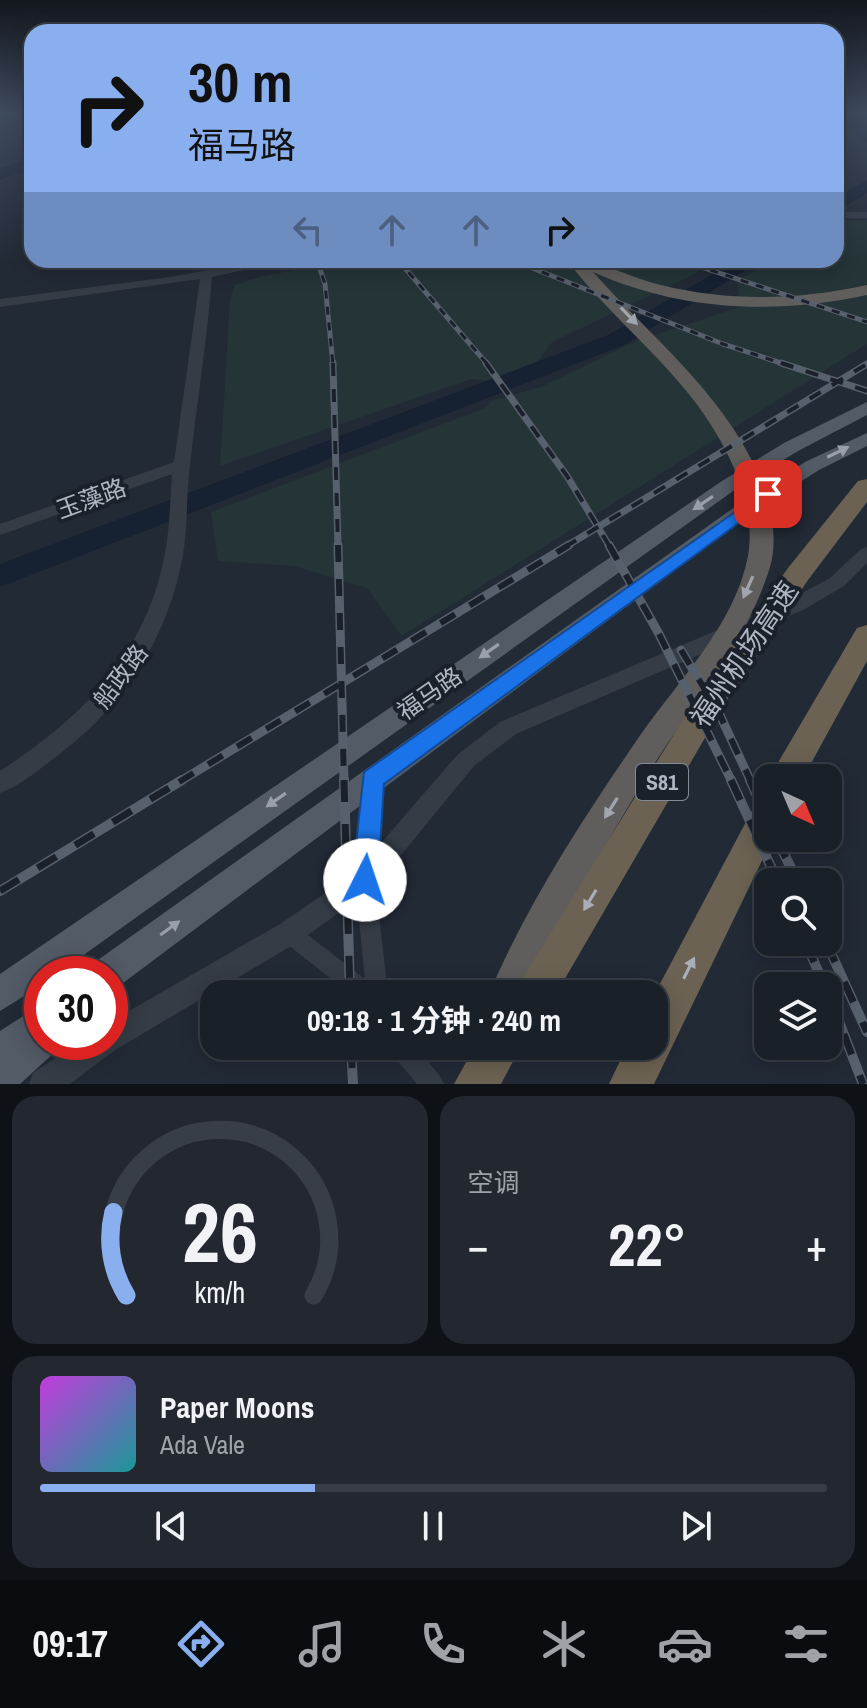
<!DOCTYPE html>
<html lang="zh">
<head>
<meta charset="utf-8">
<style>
  :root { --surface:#1a2028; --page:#232830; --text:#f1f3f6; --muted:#9fa3a8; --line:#383e45; --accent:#89afef }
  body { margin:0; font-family:"Archivo Narrow","Noto Sans SC",sans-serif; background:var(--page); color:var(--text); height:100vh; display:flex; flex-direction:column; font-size:30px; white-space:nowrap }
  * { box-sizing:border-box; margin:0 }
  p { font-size:26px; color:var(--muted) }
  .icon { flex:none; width:44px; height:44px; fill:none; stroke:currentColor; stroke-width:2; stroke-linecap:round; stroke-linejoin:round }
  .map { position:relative; height:1084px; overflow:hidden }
  .drawer { display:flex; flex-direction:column; gap:12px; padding:12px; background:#0e1216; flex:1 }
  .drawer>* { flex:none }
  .top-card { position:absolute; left:24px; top:24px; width:820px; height:244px; border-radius:24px; box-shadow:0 4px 20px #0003,0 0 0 2px var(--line); background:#89afef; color:#111; overflow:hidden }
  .needle { width:52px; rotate:136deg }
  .fabs { position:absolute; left:754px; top:764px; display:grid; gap:16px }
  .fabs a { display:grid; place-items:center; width:88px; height:88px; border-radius:16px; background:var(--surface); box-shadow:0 4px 20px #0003,0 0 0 2px var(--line); font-size:40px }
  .speed { position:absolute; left:24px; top:956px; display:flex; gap:16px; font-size:40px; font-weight:700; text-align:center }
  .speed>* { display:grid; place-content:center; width:104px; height:104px; border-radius:50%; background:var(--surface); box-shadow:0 4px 20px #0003,0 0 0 2px var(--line); line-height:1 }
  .speed .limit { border:12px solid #d22; background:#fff; color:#111 }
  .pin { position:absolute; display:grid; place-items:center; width:68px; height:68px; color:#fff; margin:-34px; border-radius:16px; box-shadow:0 4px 12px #0006 }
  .me { position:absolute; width:88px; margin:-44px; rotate:4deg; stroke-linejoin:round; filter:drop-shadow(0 0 6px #0008) }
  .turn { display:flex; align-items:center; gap:28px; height:168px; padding:0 32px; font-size:36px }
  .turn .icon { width:104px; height:104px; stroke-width:2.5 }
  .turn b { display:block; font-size:56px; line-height:68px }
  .lanes { display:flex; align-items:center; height:76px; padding:0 32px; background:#0003; justify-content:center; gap:40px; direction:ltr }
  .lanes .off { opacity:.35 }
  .big { font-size:60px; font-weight:700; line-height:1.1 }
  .drawer .tile { flex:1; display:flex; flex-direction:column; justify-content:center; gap:12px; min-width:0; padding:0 28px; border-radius:24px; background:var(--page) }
  .drawer .dial { align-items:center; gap:0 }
  .dial svg { height:208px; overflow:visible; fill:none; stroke:var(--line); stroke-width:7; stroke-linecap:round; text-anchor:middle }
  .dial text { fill:var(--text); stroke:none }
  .song { display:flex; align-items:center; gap:24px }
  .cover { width:96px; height:96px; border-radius:12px; background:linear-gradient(135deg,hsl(290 70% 55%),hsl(180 70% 35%)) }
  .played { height:8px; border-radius:4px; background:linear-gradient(90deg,var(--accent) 35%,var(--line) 35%) }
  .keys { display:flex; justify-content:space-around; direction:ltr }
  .heat { display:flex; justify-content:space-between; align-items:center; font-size:44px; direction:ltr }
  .drawer .tiles { flex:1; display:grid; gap:12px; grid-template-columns:1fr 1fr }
  .tile:last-child { grid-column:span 2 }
  .trip { position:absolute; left:200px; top:980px; width:468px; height:80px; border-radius:24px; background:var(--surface); box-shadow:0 4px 20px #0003,0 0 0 2px var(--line); font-weight:700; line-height:80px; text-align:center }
  .menu { display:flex; height:128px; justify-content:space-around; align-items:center; background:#0a0d10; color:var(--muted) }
  .menu .icon { width:56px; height:56px }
  .menu .active { color:var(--accent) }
  .menu b { font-size:36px; color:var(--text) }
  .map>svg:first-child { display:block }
</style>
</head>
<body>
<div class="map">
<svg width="867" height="1084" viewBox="0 0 867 1084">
  <rect width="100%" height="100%" fill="#222a36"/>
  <path fill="#243437" d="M836,221H867V344L402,636L367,588L294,566L218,561L211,512L485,408L493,400L541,387L636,341L740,307L737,281L772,260H836Z
    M345,260H709L695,274L552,342L535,365L488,381L471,379L220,466L230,299L235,285L259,277Z"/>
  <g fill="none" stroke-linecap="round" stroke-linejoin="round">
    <path fill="#162132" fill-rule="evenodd" d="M836,113H848L867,130V143L836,118Z
      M32,157V168L0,180V169Z
      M867,180V193L836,212V198Z
      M737,260H762L624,345L0,587V564L608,335Z"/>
    <path fill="#353c46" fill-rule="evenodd" d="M372,773L378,775L381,780L375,880L388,994H350L282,940L279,933L282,926L289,923L296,926L365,979L355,880L363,780L366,775Z
      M389,1046H415L440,1076L444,1084H417L392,1054Z"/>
    <path fill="#353c46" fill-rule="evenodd" d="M836,212H867V218H836Z
      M264,260H289L212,277C207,340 197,402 190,465C186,494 188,526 183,555C169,635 125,704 61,753C42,767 22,785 0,793V771C82,718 147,653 165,553C170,527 170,500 172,474L0,535V524L174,462L200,279L0,307V299L170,277Z
      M867,547V563L844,586L803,610L516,734L474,766L374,888L298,942L115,1050L70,1084H29L33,1073L79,1042H110V1022L280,924L356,872L458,754L500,722L789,600L830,578L861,549Z"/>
    <path fill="#535b66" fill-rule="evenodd" d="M867,402V415L798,451L736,489L57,974H42V985L0,1011V974L722,481L784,443Z
      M867,433V446L819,470L753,512L119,986L110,989V974H90L95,962L739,504L805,462Z
      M42,1004V1042H59L55,1052L20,1084H0V1031Z"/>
    <path fill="#605e5c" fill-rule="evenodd" d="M567,260C601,260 628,277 661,285C730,302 798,300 867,285V295C774,315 681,311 593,272C651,337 721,391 758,473C770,501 779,537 770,567C749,637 699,695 660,755C611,832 567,912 527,994H489C527,904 584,817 639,737C677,682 735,625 748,556C755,516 739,474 720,440C682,370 614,323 567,260Z"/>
    <path fill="#6c6253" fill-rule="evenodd" d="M867,479V502L808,580L727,700L556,994H513L705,684L788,568L858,481Z
      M867,625V661L803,778H769L857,628Z
      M768,798V838H773L654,1084H609L627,1046H654V995L756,803Z
      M475,1046H521L501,1084H454Z"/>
    <defs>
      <path id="rail-far3" d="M317,260L325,284L333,365
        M398,260L488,365
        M512,260L723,344L787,365
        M680,260L867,322"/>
      <path id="rail-far2" d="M333,363L338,547
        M486,363L567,476L610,547
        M781,363L867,391
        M565,547L867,364"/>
      <path id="rail-far1" d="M338,545L344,782
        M609,545L659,634L732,782
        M681,650L719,713L751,782
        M179,782L569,545"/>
      <path id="rail" d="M344,780L350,994
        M731,780L778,882
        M750,780L768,820
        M776,838L798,882
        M0,891L182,780
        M805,942L825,986
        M826,942L867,1032
        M828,993L863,1084
        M351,1046L353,1084"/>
    </defs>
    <use href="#rail-far3" stroke="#57606d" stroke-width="5"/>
    <use href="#rail-far2" stroke="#57606d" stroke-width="7"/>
    <use href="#rail-far1" stroke="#57606d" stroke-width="9"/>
    <use href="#rail" stroke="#57606d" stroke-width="10"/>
    <use href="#rail-far3" stroke="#1b212b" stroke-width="3" stroke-dasharray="8" stroke-linecap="butt"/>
    <use href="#rail-far2" stroke="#1b212b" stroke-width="4" stroke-dasharray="13" stroke-linecap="butt"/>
    <use href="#rail-far1" stroke="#1b212b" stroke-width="6" stroke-dasharray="17" stroke-linecap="butt"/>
    <use href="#rail" stroke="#1b212b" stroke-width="7" stroke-dasharray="22" stroke-linecap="butt"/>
  </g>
  <defs><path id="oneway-solid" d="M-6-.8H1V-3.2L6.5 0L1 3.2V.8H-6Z" transform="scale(2)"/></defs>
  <g fill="#a0a5ae">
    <use href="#oneway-solid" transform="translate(629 316) rotate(46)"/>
    <use href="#oneway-solid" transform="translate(748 587) rotate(114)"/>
    <use href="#oneway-solid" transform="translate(611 808) rotate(122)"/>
  </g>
  <g fill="#99a0ac">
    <use href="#oneway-solid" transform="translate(838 452) rotate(-26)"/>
    <use href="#oneway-solid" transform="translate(703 503) rotate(146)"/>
    <use href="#oneway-solid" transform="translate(489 651) rotate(145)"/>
    <use href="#oneway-solid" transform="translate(276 800) rotate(145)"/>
    <use href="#oneway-solid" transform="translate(170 928) rotate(-36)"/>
  </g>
  <g fill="#a9aeb8">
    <use href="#oneway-solid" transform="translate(590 900) rotate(121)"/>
    <use href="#oneway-solid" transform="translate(689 968) rotate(-63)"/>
  </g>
  <linearGradient id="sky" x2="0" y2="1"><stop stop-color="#13171e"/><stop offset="0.43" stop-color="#3e4a5d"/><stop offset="1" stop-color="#3e4a5d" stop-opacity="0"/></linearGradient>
  <rect width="867" height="264" fill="url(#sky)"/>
  <path fill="#1a73e8" stroke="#114b97" stroke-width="2" d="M768,489L776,494L774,497L384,784L378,880L374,888L365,892L356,888L352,880L364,772Z"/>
  <g text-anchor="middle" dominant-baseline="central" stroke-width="8" stroke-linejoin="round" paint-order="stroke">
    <rect fill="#1b212b" stroke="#838a95" stroke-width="2" x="636" y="764" width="52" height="36" rx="6"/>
    <g font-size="22" font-weight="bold" fill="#b0b7c3">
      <text x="662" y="782">S81</text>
    </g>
    <g font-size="24" fill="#b0b7c3" stroke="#1b212b">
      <text transform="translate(91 498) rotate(-20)">玉藻路</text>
      <text transform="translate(120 676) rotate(-53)">船政路</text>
      <text transform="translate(429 693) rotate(-35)">福马路</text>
    </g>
    <g font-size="28" fill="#b0b7c3" stroke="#1b212b">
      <text transform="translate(744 654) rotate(-56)">福州机场高速</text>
    </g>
  </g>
</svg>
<div class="fabs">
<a><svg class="needle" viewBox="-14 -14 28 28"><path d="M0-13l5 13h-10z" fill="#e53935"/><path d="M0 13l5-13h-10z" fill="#9fa3a8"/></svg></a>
<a><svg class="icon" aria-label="search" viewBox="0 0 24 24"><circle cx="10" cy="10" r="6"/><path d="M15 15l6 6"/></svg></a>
<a><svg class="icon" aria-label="layers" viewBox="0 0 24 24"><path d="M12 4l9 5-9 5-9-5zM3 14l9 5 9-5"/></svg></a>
</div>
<div class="speed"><div class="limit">30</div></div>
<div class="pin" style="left:768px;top:494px;background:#d93025"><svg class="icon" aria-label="arrive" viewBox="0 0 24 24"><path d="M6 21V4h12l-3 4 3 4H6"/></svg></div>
<svg class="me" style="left:365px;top:880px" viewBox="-20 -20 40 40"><circle r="19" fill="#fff"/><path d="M0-13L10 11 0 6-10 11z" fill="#1a73e8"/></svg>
<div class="trip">09:18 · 1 分钟 · 240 m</div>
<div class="top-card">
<div class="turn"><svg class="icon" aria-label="right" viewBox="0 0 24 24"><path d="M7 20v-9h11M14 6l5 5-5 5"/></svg><div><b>30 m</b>福马路</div></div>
<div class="lanes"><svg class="icon off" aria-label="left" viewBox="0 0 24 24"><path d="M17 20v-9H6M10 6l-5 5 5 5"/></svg><svg class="icon off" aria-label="ahead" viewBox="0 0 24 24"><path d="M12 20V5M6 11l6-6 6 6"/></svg><svg class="icon off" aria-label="ahead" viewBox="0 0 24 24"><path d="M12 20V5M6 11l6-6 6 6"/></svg><svg class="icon" aria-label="right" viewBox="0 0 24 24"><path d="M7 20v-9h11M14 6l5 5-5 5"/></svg></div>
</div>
</div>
<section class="drawer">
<div class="tiles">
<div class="tile dial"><svg viewBox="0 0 100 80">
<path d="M14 69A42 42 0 1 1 86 69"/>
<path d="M14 69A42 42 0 0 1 9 37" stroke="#89afef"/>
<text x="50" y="56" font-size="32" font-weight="700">26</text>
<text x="50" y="72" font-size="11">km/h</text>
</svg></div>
<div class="tile"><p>空调</p>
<div class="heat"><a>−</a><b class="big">22°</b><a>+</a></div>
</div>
<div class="tile">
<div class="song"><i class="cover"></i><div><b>Paper Moons</b><p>Ada Vale</p></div></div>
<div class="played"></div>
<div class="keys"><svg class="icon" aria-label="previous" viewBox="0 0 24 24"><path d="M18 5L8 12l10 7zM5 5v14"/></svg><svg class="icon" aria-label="pause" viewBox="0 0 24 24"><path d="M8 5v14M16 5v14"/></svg><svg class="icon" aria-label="next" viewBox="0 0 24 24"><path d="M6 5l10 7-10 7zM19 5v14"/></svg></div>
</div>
</div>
</section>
<nav class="menu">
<b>09:17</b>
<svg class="icon active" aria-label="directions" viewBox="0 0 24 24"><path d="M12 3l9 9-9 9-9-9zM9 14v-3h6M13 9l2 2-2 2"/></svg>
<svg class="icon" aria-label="music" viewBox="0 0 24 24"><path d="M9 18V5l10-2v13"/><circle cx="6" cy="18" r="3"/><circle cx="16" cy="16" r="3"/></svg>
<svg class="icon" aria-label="phone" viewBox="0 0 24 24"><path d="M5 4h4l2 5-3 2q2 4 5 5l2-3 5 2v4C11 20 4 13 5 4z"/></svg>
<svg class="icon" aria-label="climate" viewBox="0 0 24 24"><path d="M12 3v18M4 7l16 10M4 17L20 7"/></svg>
<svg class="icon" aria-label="car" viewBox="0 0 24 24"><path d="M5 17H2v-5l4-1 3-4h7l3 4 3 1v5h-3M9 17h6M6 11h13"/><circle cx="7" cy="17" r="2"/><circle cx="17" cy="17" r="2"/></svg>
<svg class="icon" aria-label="filters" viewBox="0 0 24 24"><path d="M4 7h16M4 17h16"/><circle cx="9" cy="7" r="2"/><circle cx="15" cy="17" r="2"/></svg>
</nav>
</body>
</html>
